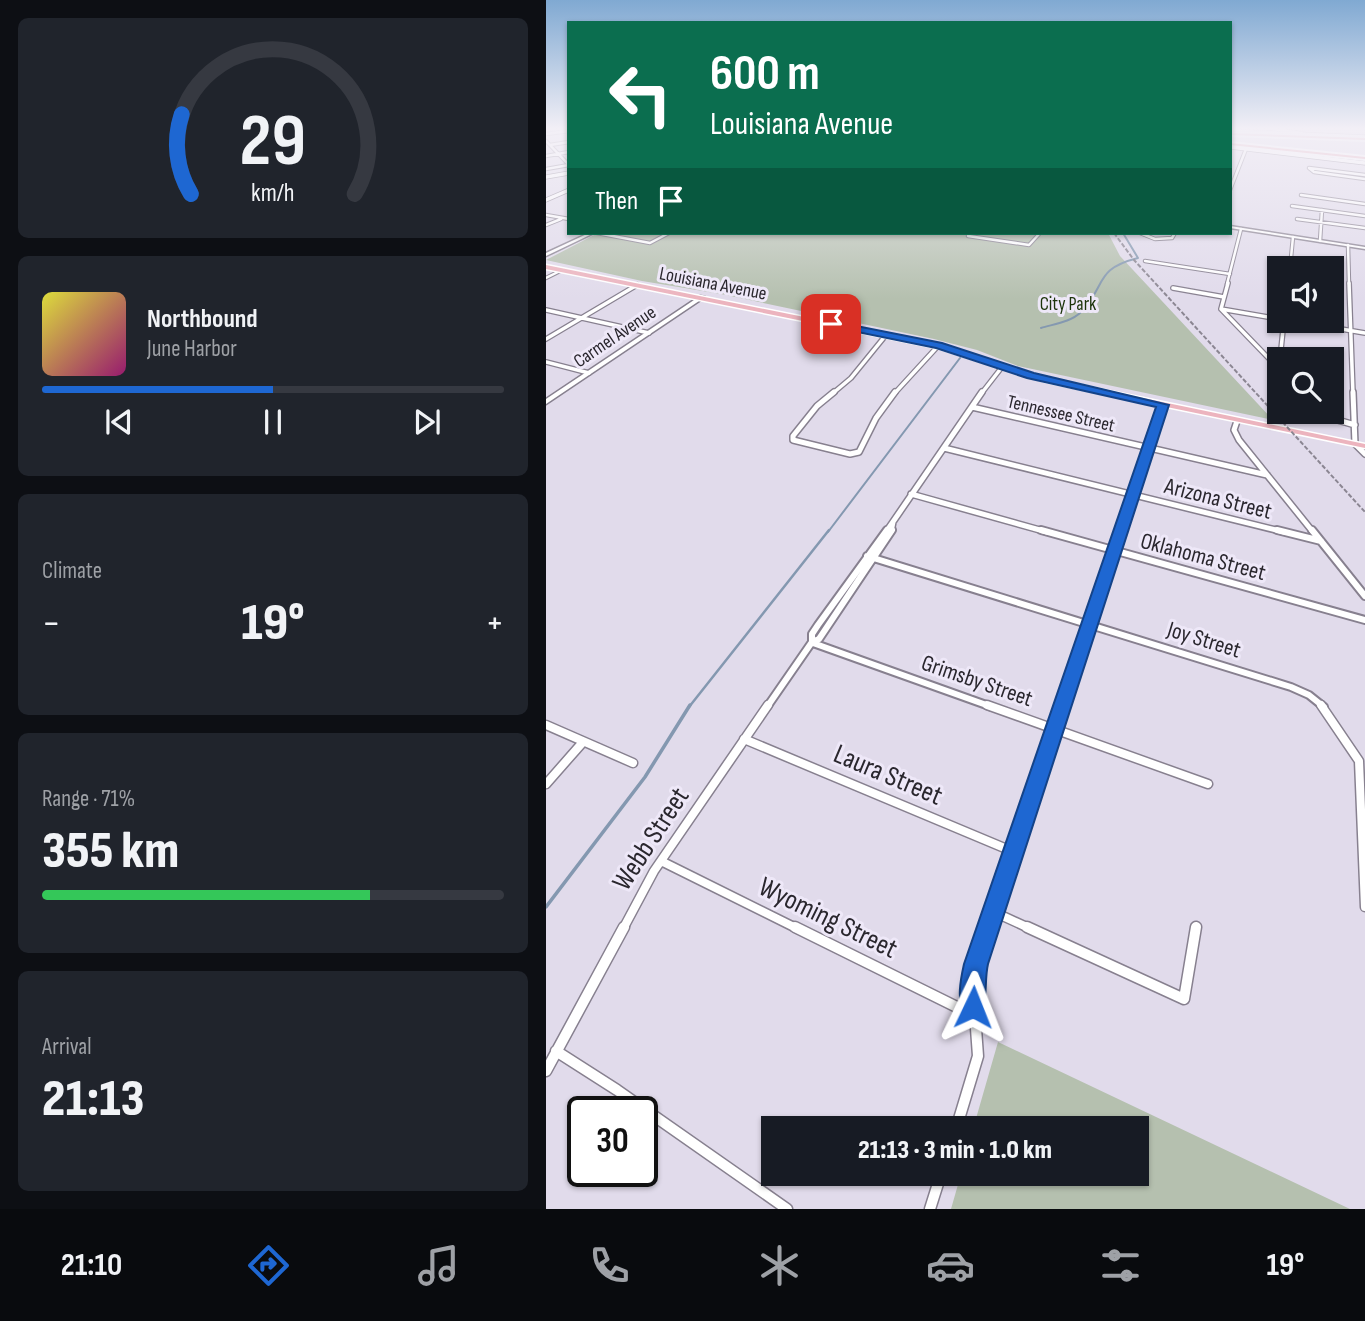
<!DOCTYPE html>
<html lang="en">
<head>
<meta charset="utf-8">
<style>
  :root { --surface:#171b24; --page:#20242c; --text:#f1f3f6; --muted:#9ea1a6; --line:#363941; --accent:#1e67d2 }
  body { margin:0; font-family:"Sofia Sans Condensed",sans-serif; background:var(--page); color:var(--text); height:100vh; display:flex; flex-direction:column; font-size:26px; white-space:nowrap }
  * { box-sizing:border-box; margin:0 }
  p { font-size:23px; color:var(--muted) }
  .icon { flex:none; width:38px; height:38px; fill:none; stroke:currentColor; stroke-width:2; stroke-linecap:round; stroke-linejoin:round }
  .map { position:relative; flex:1; overflow:hidden }
  .side { display:flex; flex-direction:column; gap:18px; padding:18px; background:#0d0f14; width:546px }
  .side>* { flex:none }
  .guide { position:absolute; left:21px; top:21px; width:665px; height:214px; border-radius:0px; box-shadow:0 2px 5px #0004; background:#0b6e4f; color:#fff; overflow:hidden }
  .fabs { position:absolute; left:721px; top:256px; display:grid; gap:14px }
  .fabs a { display:grid; place-items:center; width:77px; height:77px; border-radius:0px; background:var(--surface); box-shadow:0 2px 5px #0004; font-size:35px }
  .speed { position:absolute; left:21px; top:1096px; display:flex; gap:14px; font-size:35px; font-weight:700; text-align:center }
  .speed>* { display:grid; place-content:center; width:91px; height:91px; border-radius:50%; background:var(--surface); box-shadow:0 2px 5px #0004; line-height:1 }
  .speed .limit { border:4px solid #111; border-radius:10px; background:#fff; color:#111 }
  .pin { position:absolute; display:grid; place-items:center; width:60px; height:60px; color:#fff; margin:-30px; border-radius:14px; box-shadow:0 4px 10px #0006 }
  .me { position:absolute; width:77px; margin:-38px; rotate:2deg; stroke-linejoin:round; filter:drop-shadow(0 0 5px #0008) }
  .turn { display:flex; align-items:center; gap:24px; height:147px; padding:0 28px; font-size:32px }
  .turn .icon { width:91px; height:91px; stroke-width:2.5 }
  .turn b { display:block; font-size:49px; line-height:60px }
  .then { display:flex; align-items:center; height:66px; padding:0 28px; background:#0003; gap:14px; font-size:26px }
  .big { font-size:52px; font-weight:800; line-height:1.1 }
  .side .widget { flex:1; display:flex; flex-direction:column; justify-content:center; gap:10px; min-width:0; padding:0 24px; border-radius:10px; background:var(--page) }
  .side .dial { align-items:center; gap:0 }
  .dial svg { height:182px; overflow:visible; fill:none; stroke:var(--line); stroke-width:7; stroke-linecap:round; text-anchor:middle }
  .dial text { fill:var(--text); stroke:none }
  .song { display:flex; align-items:center; gap:21px }
  .cover { width:84px; height:84px; border-radius:10px; background:linear-gradient(135deg,hsl(60 70% 55%),hsl(320 70% 35%)) }
  .played { height:7px; border-radius:4px; background:linear-gradient(90deg,var(--accent) 50%,var(--line) 50%) }
  .keys { display:flex; justify-content:space-around; direction:ltr }
  .heat { display:flex; justify-content:space-between; align-items:center; font-size:38px; direction:ltr }
  .charge { height:10px; border-radius:5px; background:linear-gradient(90deg,#34c759 71%,var(--line) 0) }
  .trip { position:absolute; left:215px; top:1116px; width:388px; height:70px; border-radius:0px; background:var(--surface); box-shadow:0 2px 5px #0004; font-weight:800; line-height:70px; text-align:center }
  .menu { display:flex; height:112px; justify-content:space-around; align-items:center; background:#090b0e; color:var(--muted) }
  .menu .icon { width:49px; height:49px }
  .menu .selected { color:var(--accent) }
  .menu b { font-size:32px; color:var(--text) }
  main { display:flex; flex:1; min-height:0 }
  .map>svg:first-child { display:block }
</style>
</head>
<body>
<main>
<section class="side">
<div class="widget dial"><svg viewBox="0 0 100 80">
<path d="M14 69A42 42 0 1 1 86 69"/>
<path d="M14 69A42 42 0 0 1 10 34" stroke="#1e67d2"/>
<text x="50" y="56" font-size="32" font-weight="700">29</text>
<text x="50" y="72" font-size="11">km/h</text>
</svg></div>
<div class="widget">
<div class="song"><i class="cover"></i><div><b>Northbound</b><p>June Harbor</p></div></div>
<div class="played"></div>
<div class="keys"><svg class="icon" aria-label="previous" viewBox="0 0 24 24"><path d="M18 5L8 12l10 7zM5 5v14"/></svg><svg class="icon" aria-label="pause" viewBox="0 0 24 24"><path d="M8 5v14M16 5v14"/></svg><svg class="icon" aria-label="next" viewBox="0 0 24 24"><path d="M6 5l10 7-10 7zM19 5v14"/></svg></div>
</div>
<div class="widget"><p>Climate</p>
<div class="heat"><a>−</a><b class="big">19°</b><a>+</a></div>
</div>
<div class="widget"><p>Range · 71%</p><b class="big">355 km</b><div class="charge"></div></div>
<div class="widget"><p>Arrival</p><b class="big">21:13</b></div>
</section>
<div class="map">
<svg width="819" height="1209" viewBox="0 0 819 1209">
  <rect width="100%" height="100%" fill="#e1dbeb"/>
  <path fill="#b5c0af" d="M52,233H562L574,256L727,420L472,366L431,350L388,339L175,294L96,281L0,260Z
    M452,1042L804,1209H405L415,1174H592V1129H427Z"/>
  <g fill="none" stroke-linecap="round" stroke-linejoin="round">
    <path stroke="#8498b0" stroke-width="2" d="M495,328C508,324 525,322 535,312C561,285 548,269 592,258L577,233
      M282,532L414,358"/>
    <path stroke="#8498b0" stroke-width="2.5" d="M143,707L283,530"/>
    <path stroke="#8498b0" stroke-width="3.5" d="M0,907L99,777L144,705"/>
    <defs>
      <path id="minor-far5" d="M726,129L756,133
        M0,134L23,131
        M0,141L23,165
        M4,145L23,142
        M0,156L23,152
        M0,169L23,165
        M819,175L763,168L768,172L819,179
        M684,190L700,149
        M755,195L819,204
        M746,206L819,216
        M0,215L23,219
        M751,219L819,228
        M0,225L15,219
        M51,233L104,243L123,233
        M594,233L609,239L626,238L629,233
        M422,236L483,245L494,233
        M774,241L776,210
        M802,245L803,284
        M599,261L684,274
        M744,268L747,237
        M0,278L16,270
        M681,284L695,229"/>
      <path id="minor-far4" d="M682,283L675,309L733,369
        M803,283L807,394
        M627,288L678,297
        M675,309L733,319
        M0,310L103,333
        M742,320L819,333
        M0,339L91,285
        M734,359L738,320
        M0,362L43,373
        M286,394L305,378L340,335
        M348,394L392,346
        M435,394L456,367"/>
      <path id="minor-far3" d="M288,392L271,406L247,436V440L304,454L313,452L330,418L349,392
        M807,392L809,444L819,454
        M426,407L721,475
        M777,411L788,419L809,425
        M691,421L688,430L693,440L767,532
        M398,448L738,532
        M365,494L501,532
        M340,532L436,392
        M345,532L347,522
        M575,532L617,405"/>
      <path id="minor-far2" d="M495,530L819,620
        M731,530L775,541
        M766,530L819,596
        M321,556L745,687L763,695L778,707
        M266,642V634L272,625L341,530
        M267,643L446,707
        M221,707L266,642L273,639L346,530
        M516,707L575,530"/>
      <path id="minor-far1" d="M441,705L662,784
        M775,705L813,761L819,907
        M0,725L87,763
        M198,739L468,852
        M0,784L37,742
        M115,861L252,929
        M448,912L485,929
        M77,929L108,871L222,705
        M442,929L517,705"/>
      <path id="minor" d="M249,927L429,1016
        M481,927L638,999L650,927
        M10,1051L71,1090L241,1209
        M0,1071L78,927
        M410,1129L432,1056L427,987L430,964L442,927
        M384,1209L395,1174"/>
      <path id="tertiary" d="M684,131L819,137
        M684,147L819,163
        M0,177L23,173
        M0,200L23,190"/>
      <path id="secondary" d="M684,226L819,247V249L684,228Z
        M43,233H48L0,256V253Z
        M154,296L159,297L0,404V399Z"/>
      <path id="primary" d="M0,265L392,344L501,378L819,444V448L500,382L391,348L0,269Z"/>
      <path id="trunk" d="M684,133L819,138V140L684,135Z
        M684,143L819,157V159L684,145Z"/>
    </defs>
    <use href="#minor-far5" stroke="#87808f" stroke-width="4.5"/>
    <use href="#minor-far4" stroke="#87808f" stroke-width="6"/>
    <use href="#minor-far3" stroke="#87808f" stroke-width="8"/>
    <use href="#minor-far2" stroke="#87808f" stroke-width="10"/>
    <use href="#minor-far1" stroke="#87808f" stroke-width="11"/>
    <use href="#minor" stroke="#87808f" stroke-width="13"/>
    <use href="#tertiary" stroke="#87808f" stroke-width="5"/>
    <use href="#secondary" stroke="#87808f" stroke-width="3"/>
    <use href="#primary" stroke="#fff" stroke-width="3"/>
    <use href="#trunk" stroke="#fff" stroke-width="4"/>
    <use href="#minor-far5" stroke="#fff" stroke-width="2.5"/>
    <use href="#minor-far4" stroke="#fff" stroke-width="3.5"/>
    <use href="#minor-far3" stroke="#fff" stroke-width="5"/>
    <use href="#minor-far2" stroke="#fff" stroke-width="6"/>
    <use href="#minor-far1" stroke="#fff" stroke-width="8"/>
    <use href="#minor" stroke="#fff" stroke-width="10"/>
    <use href="#tertiary" stroke="#fff" stroke-width="3.5"/>
    <use href="#secondary" fill="#fff" fill-rule="evenodd"/>
    <use href="#primary" fill="#ecb4be" fill-rule="evenodd"/>
    <use href="#trunk" fill="#e69ba8" fill-rule="evenodd"/>
    <path stroke="#8b8692" stroke-width="2" stroke-dasharray="4.5 2" stroke-linecap="butt" d="M568,233L588,260L819,512"/>
  </g>
  <linearGradient id="sky" x2="0" y2="1"><stop stop-color="#80a9d2"/><stop offset="0.43" stop-color="#f2eff6"/><stop offset="1" stop-color="#f2eff6" stop-opacity="0"/></linearGradient>
  <rect width="819" height="299" fill="url(#sky)"/>
  <path fill="#1e67d2" stroke="#144388" stroke-width="2" d="M285,321L396,343L488,373L623,405L442,964C438,981 442,1000 435,1016L427,1019L418,1016C411,999 414,982 418,964L610,407L481,378L390,348L282,326V321Z"/>
  <g text-anchor="middle" dominant-baseline="central" stroke-width="6" stroke-linejoin="round" paint-order="stroke">
    <g font-size="19" fill="#2a272e" stroke="#eee8f8">
      <text transform="translate(167 284) rotate(11)">Louisiana Avenue</text>
      <text transform="translate(69 337) rotate(-34)">Carmel Avenue</text>
      <text transform="translate(515 414) rotate(13)">Tennessee Street</text>
    </g>
    <g font-size="19" fill="#1c340a" stroke="#eee8f8">
      <text x="522" y="304">City Park</text>
    </g>
    <g font-size="23" fill="#2a272e" stroke="#eee8f8">
      <text transform="translate(672 499) rotate(14)">Arizona Street</text>
      <text transform="translate(657 557) rotate(15)">Oklahoma Street</text>
      <text transform="translate(658 640) rotate(17)">Joy Street</text>
      <text transform="translate(431 681) rotate(19)">Grimsby Street</text>
    </g>
    <g font-size="28" fill="#2a272e" stroke="#eee8f8">
      <text transform="translate(342 775) rotate(23)">Laura Street</text>
      <text transform="translate(105 839) rotate(-57)">Webb Street</text>
      <text transform="translate(282 918) rotate(26)">Wyoming Street</text>
    </g>
  </g>
</svg>
<div class="fabs">
<a><svg class="icon" aria-label="sound" viewBox="0 0 24 24"><path d="M4 9h4l5-4v14l-5-4H4zM17 9q2 3 0 6"/></svg></a>
<a><svg class="icon" aria-label="search" viewBox="0 0 24 24"><circle cx="10" cy="10" r="6"/><path d="M15 15l6 6"/></svg></a>
</div>
<div class="speed"><div class="limit">30</div></div>
<div class="pin" style="left:285px;top:324px;background:#d93025"><svg class="icon" aria-label="arrive" viewBox="0 0 24 24"><path d="M6 21V4h12l-3 4 3 4H6"/></svg></div>
<svg class="me" style="left:427px;top:1007px" viewBox="-20 -20 40 40"><path d="M0-17L14 15 0 8-14 15z" fill="#1e67d2" stroke="#fff" stroke-width="4"/></svg>
<div class="trip">21:13 · 3 min · 1.0 km</div>
<div class="guide">
<div class="turn"><svg class="icon" aria-label="left" viewBox="0 0 24 24"><path d="M17 20v-9H6M10 6l-5 5 5 5"/></svg><div><b>600 m</b>Louisiana Avenue</div></div>
<div class="then">Then<svg class="icon" aria-label="arrive" viewBox="0 0 24 24"><path d="M6 21V4h12l-3 4 3 4H6"/></svg></div>
</div>
</div>
</main>
<nav class="menu">
<b>21:10</b>
<svg class="icon selected" aria-label="directions" viewBox="0 0 24 24"><path d="M12 3l9 9-9 9-9-9zM9 14v-3h6M13 9l2 2-2 2"/></svg>
<svg class="icon" aria-label="music" viewBox="0 0 24 24"><path d="M9 18V5l10-2v13"/><circle cx="6" cy="18" r="3"/><circle cx="16" cy="16" r="3"/></svg>
<svg class="icon" aria-label="phone" viewBox="0 0 24 24"><path d="M5 4h4l2 5-3 2q2 4 5 5l2-3 5 2v4C11 20 4 13 5 4z"/></svg>
<svg class="icon" aria-label="climate" viewBox="0 0 24 24"><path d="M12 3v18M4 7l16 10M4 17L20 7"/></svg>
<svg class="icon" aria-label="car" viewBox="0 0 24 24"><path d="M5 17H2v-5l4-1 3-4h7l3 4 3 1v5h-3M9 17h6M6 11h13"/><circle cx="7" cy="17" r="2"/><circle cx="17" cy="17" r="2"/></svg>
<svg class="icon" aria-label="filters" viewBox="0 0 24 24"><path d="M4 7h16M4 17h16"/><circle cx="9" cy="7" r="2"/><circle cx="15" cy="17" r="2"/></svg>
<b>19°</b>
</nav>
</body>
</html>
